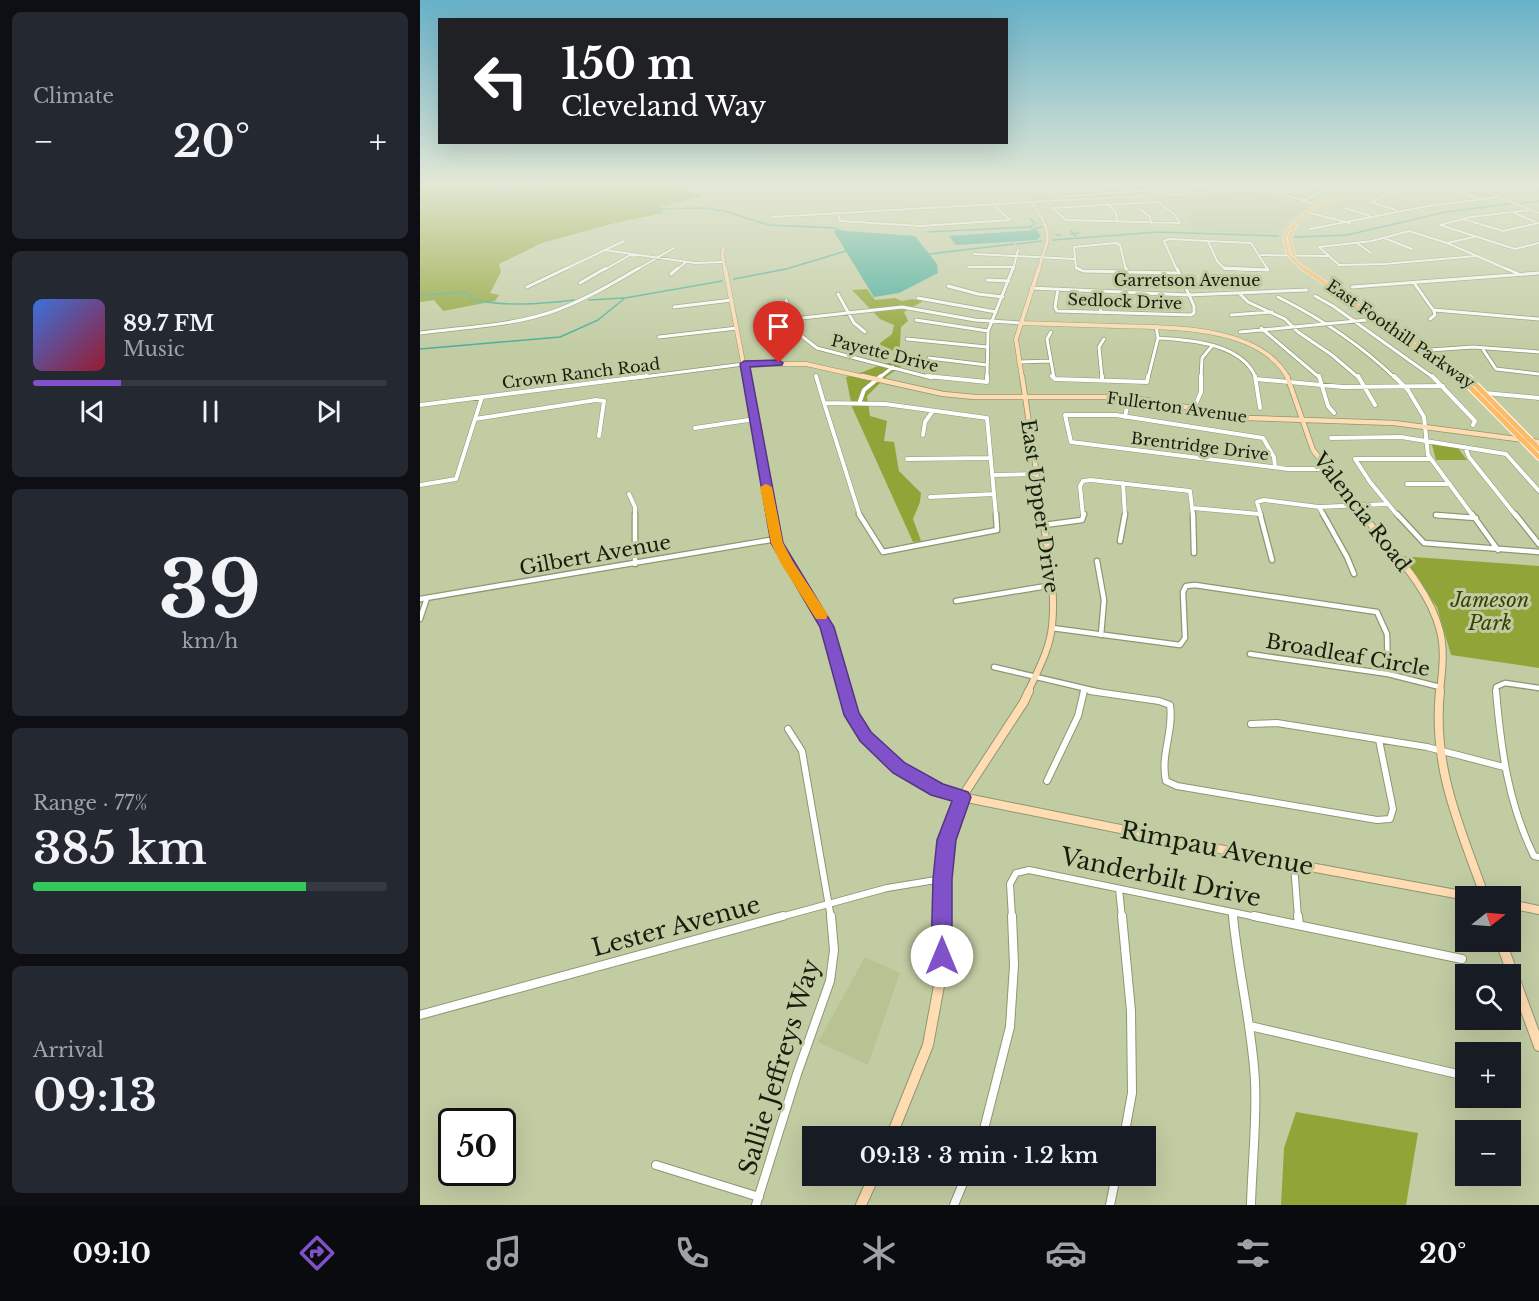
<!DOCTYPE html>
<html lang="en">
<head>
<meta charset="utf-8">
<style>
  :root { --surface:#171b24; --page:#242831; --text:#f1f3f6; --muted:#9ea1a6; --line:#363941; --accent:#8151c9 }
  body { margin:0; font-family:"Libre Baskerville",serif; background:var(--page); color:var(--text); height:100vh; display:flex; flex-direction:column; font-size:22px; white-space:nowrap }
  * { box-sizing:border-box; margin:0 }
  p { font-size:20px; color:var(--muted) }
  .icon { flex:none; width:33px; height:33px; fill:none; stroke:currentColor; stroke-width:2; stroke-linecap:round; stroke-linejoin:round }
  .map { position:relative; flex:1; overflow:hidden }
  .sheet { display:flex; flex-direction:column; gap:12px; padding:12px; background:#0d0f14; width:420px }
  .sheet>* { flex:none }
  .top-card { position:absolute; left:18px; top:18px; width:570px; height:126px; border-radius:0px; box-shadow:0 6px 24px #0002; background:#202124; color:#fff; overflow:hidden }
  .needle { width:39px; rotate:73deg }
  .tools { position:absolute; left:1035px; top:886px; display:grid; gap:12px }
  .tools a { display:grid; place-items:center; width:66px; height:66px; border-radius:0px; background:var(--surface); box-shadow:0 6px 24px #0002; font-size:30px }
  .speed { position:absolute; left:18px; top:1108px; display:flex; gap:12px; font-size:30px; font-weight:700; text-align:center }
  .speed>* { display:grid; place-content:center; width:78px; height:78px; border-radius:50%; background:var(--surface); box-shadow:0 6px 24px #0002; line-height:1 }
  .speed .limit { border:3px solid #111; border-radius:9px; background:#fff; color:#111 }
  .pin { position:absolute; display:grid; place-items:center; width:51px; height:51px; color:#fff; margin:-62px -26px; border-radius:50% 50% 50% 0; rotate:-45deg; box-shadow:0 0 6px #0007 }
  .pin .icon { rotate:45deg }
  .me { position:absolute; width:66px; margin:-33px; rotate:0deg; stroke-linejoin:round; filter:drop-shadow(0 0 4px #0008) }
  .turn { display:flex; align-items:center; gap:21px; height:126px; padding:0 24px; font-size:27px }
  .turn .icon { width:78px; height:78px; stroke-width:2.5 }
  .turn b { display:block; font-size:42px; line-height:51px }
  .big { font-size:45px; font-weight:600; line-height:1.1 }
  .sheet .widget { flex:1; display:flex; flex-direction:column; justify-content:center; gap:9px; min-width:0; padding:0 21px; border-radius:9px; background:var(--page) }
  .sheet .dial { align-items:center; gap:0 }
  .dial b { font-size:78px; line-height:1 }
  .song { display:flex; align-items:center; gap:18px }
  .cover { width:72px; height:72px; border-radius:9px; background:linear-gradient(135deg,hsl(220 70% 55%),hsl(350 70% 35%)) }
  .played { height:6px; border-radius:3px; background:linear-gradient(90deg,var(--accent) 25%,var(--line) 25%) }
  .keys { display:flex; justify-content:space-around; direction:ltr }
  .heat { display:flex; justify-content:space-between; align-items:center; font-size:33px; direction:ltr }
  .charge { height:9px; border-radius:4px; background:linear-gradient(90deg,#34c759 77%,var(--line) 0) }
  .trip { position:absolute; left:382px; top:1126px; width:354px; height:60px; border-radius:0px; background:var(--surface); box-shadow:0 6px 24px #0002; font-weight:600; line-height:60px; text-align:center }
  .tabs { display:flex; height:96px; justify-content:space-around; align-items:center; background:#090b0e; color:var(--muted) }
  .tabs .icon { width:42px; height:42px }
  .tabs .selected { color:var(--accent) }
  .tabs b { font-size:27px; color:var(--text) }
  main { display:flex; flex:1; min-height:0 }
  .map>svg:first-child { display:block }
</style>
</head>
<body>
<main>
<section class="sheet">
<div class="widget"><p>Climate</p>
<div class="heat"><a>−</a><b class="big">20°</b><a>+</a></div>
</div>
<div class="widget">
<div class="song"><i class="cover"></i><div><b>89.7 FM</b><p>Music</p></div></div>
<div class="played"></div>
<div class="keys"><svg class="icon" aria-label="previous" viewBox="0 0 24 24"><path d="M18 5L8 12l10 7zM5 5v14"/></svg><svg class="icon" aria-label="pause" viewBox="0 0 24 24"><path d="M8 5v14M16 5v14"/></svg><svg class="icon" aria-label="next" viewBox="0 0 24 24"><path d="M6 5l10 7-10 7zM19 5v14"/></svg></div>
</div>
<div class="widget dial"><b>39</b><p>km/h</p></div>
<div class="widget"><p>Range · 77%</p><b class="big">385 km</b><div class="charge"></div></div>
<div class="widget"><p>Arrival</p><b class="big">09:13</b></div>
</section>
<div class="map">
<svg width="1119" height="1205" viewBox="0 0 1119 1205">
  <rect width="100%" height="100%" fill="#c2cca3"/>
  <path fill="#b8c393" d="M828,190L890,208L869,219L856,234L774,231L769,217L747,197L795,195Z
    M445,957L480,973L448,1065L398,1042Z"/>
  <path fill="#91a438" d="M0,184H180L259,188L282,196L241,207L243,213L195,223L122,243L79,264L81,272L70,293L79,295L75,301L23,311L14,300L0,302Z
    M447,289L455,300L475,298L482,301L492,299L503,301L484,312L488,321L481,327L479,359L517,362L513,367L487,362L466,377L447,396L450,416L467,421L464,441L474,442L479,471L501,493L500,502L493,519L501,541L493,542L432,407L426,377C443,374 455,365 473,362L474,351L459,344L472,334L474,325L460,319L432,290Z
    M1017,444L1038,448L1047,460H1016L1012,445Z
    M980,556L1119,566V668L1031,655L1017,607Z
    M876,1112L998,1133L986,1205H861L864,1148Z"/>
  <path fill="#45ac99" d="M413,230L495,236L517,264L518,273L479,293L454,297Z
    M617,230L621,236L616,240L536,245L529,236Z"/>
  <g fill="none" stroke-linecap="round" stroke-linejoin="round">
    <path stroke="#45ac99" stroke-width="1.5" d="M33,184L45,188L121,190L140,198L190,201L229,209L285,208L304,211L349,225L415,228L421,231
      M1097,204L1119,201
      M610,218L615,224L610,227L611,229
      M613,229L622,227
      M651,231L656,236
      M507,232L610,227
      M651,234L659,233
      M636,235H641
      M875,237L927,235L1026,212L1091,204
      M633,240L738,232L858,236
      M597,244L622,241
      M509,254L594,244
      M314,279L366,269L426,251
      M0,295L48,292L51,299C83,307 121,304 154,300
      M169,300L204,298
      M0,349L140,337L178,320L205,298L302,281"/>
    <defs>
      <path id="street-far5" d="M561,184L574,205L590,220
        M666,184L684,194
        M691,184L707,193
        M721,184L743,196
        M752,184L773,194
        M890,186L908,190
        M912,188L930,191
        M766,190L786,187
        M850,190L893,204
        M883,191L891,186
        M843,192L862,184
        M647,196L735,190
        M884,200L919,184
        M738,202L753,213L760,223L646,220L632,208Z
        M951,202C985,185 1024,183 1058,199
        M951,202L976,210
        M688,204L696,213L697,221
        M925,208L950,216
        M720,209L729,216L732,224
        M418,213L420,221L501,226L590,220
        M889,213L930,223
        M1094,213L1116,222
        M352,217L610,202
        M1043,219L1083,231L1119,223
        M1020,225L1095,249L1119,243
        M1020,225L1051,217L1111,210
        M890,229L1003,207L1079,197
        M989,231L1027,243L1057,256L964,264L919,265L899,247L952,241Z
        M964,238L992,249
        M788,241L831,243L848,270
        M788,241L797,261L805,269L836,270
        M937,243L951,253
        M1027,243L1054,237
        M184,250L275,263L304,262
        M554,254L655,259
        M841,255L908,256
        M1057,256L1089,270
        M549,267H594
        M143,270L204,241
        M184,270L212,254
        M216,270L254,248
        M256,270L266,262
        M593,270L598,250
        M660,270L656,268L654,247L696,243L700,245L706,270
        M757,270L744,241L749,239L788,241"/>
      <path id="street-far4" d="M657,268L663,271L707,272
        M706,268L707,272
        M804,268L848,270L847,268
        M1085,268L1101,275
        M707,272L757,273
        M251,274L258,268
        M567,280L589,281
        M160,283L186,268
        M994,283L1014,311L1015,315L1010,319
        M528,286L558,294L583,297
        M107,287L147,268
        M932,287L1119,273
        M611,288L768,295L887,290
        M638,289L635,307L637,311L771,315L774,313V306L757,268
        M418,294L434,323L445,332
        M820,294L828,302L865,319L878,332L912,355L939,378
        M895,296L913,306L1014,378
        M858,297C900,318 941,345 975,378
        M498,298L576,312
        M366,300L379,334L397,348L512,378
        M680,302L681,313
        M254,307L312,300
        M1014,310L1119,319
        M811,315L852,312
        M373,319L482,307L555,320L600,323
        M496,320L568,331
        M841,328L900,378
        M631,332L627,339L634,378
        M820,332L957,319
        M0,333C45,327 94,326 137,310C166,299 192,284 219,268
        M239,337L317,328
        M738,338C770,340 822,343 836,378
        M487,339L567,347
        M1062,348L1076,369L1119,374
        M1010,350L1053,347L1119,352
        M509,358L567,365
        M599,362L630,361
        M215,378L324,364
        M459,378L473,367
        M567,378L568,331L593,268
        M682,378L679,347L684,339
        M728,378L738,338L736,326
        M781,378L782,358L792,346"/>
      <path id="street-far3" d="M396,376L404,403
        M507,376L567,382V376
        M632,376L635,379L727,382L728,376
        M682,376V379
        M835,376L840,408
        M899,376L908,406L914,413
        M938,376L955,405
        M974,376L988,390L1004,417L1008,455L1053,516
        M1012,376L1055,421L1053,425
        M836,379L923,387L1023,386
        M1065,393L1119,398
        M440,401L444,390L461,376
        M404,403L440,516
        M404,403L465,404L567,418L576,516
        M0,405L227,376
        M774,408L781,392V376
        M705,417L709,397
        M55,419L176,400L184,401L179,436
        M275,428L335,419
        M503,435L505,422L512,412
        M911,438L981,437L1086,454L1119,491
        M1045,447L1049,457L1096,516
        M487,459L571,458
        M855,467L854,457L843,438L696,415H645L651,442L868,469H907
        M573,475L616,474
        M703,483L705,516
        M987,484H1030
        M0,485L36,479L62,397
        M209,494L215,507V516
        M510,497L574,494
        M899,507L904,516
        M773,508L839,514
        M1016,515L1028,516
        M663,516L660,486L663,481L671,480L770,491L773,516
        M841,516L837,502L844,500L899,507L968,504
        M978,516L950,482L935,459H1011"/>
      <path id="street-far2" d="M215,514V564
        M439,514L463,552L577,530L576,514
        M773,514L774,553
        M840,514L852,560
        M903,514L927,557L934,574
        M977,514L1004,543L1119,552
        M1052,514L1078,550
        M1095,514L1119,544
        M1016,515L1056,518
        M624,525L662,520L664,514
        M700,541L705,514
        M677,561L684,600L681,635
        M0,599L356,539
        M536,601L633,585
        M0,619L7,598
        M632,628L760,645L765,638L763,592L766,586L775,585L957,612L967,634L968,674
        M830,654L968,674L1020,687
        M574,667L680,692
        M663,692L664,690
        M1076,692V687L1085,683L1119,688"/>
      <path id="street-far1" d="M670,691L739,701L750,705C754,731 740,755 746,781L757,786L957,820L970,819L973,809L959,740
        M1076,691C1081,749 1088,803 1114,856L1119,857
        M831,724L857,723L1007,747L1084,767
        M368,729L382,751L411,918
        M627,781L658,716L664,691
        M874,864L878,918
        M699,889L702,918
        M813,912V918
        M357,918L467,888L522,879
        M592,918L590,884L596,873L609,870L841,918"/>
      <path id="street" d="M702,916L711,1011L712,1093L704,1137
        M813,916C818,971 832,1025 835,1081C837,1122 832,1164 831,1205
        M834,916L1042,959
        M878,916L879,925
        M0,1015L363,916
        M830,1026L1046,1076
        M562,1137L590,1027L594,965L592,916
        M236,1165L339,1197
        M336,1205L377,1074L410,981L414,950L411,916
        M534,1205L546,1176
        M690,1205L696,1176"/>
      <path id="secondary-far5" d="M597,184C608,199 631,222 627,242C625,251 621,261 618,270
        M1045,184L1119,213
        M610,202L791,193L837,184
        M304,248L302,253L305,270"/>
      <path id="secondary-far4" d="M305,268L326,378
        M600,323C632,324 664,325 696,326C748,328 839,324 868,378
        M324,364H386L449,378
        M602,378L596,339L619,268"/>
      <path id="secondary-far3" d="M325,376L352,516
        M442,376L523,394L555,397H709L828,418L974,423L1119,442
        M602,376L623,516
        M867,376L893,450L944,516"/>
      <path id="secondary-far2" d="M351,514L356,539L361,551L407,626L424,692
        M942,514C970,549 1009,587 1020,631C1025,651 1022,672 1020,692
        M608,692C617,672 630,649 632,626C636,589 628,551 622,514"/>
      <path id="secondary-far1" d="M423,691C441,748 488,779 542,797L874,864L1052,897
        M1020,691C1012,768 1040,827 1065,897
        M1090,904L1119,910
        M522,918L526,840L542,797L604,702L609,691"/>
      <path id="secondary" d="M1081,942L1119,1046
        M471,1137L508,1045L521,975L522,916
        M441,1205L454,1176"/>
      <path id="primary-far2" d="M939,190L950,184
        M874,255L869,238L875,226
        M884,270L868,254L864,237C880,209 916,197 943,184"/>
      <path id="primary-far1" d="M883,268L1041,378"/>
      <path id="primary" d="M1039,376L1119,457
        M1049,378L1119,449"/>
    </defs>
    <use href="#street-far5" stroke="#8e9771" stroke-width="3"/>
    <use href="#street-far4" stroke="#8e9771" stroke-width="4.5"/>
    <use href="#street-far3" stroke="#8e9771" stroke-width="5"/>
    <use href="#street-far2" stroke="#8e9771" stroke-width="7"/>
    <use href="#street-far1" stroke="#8e9771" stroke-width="8"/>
    <use href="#street" stroke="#8e9771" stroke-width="10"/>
    <use href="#secondary-far5" stroke="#8e9771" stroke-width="4"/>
    <use href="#secondary-far4" stroke="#8e9771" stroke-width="5"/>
    <use href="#secondary-far3" stroke="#8e9771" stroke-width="6"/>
    <use href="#secondary-far2" stroke="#8e9771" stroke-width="8"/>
    <use href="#secondary-far1" stroke="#8e9771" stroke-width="10"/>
    <use href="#secondary" stroke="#8e9771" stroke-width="12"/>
    <use href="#primary-far2" stroke="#fff" stroke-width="4"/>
    <use href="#primary-far1" stroke="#fff" stroke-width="5"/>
    <use href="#primary" stroke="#fff" stroke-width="7"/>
    <use href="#street-far5" stroke="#fff" stroke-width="2"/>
    <use href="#street-far4" stroke="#fff" stroke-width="3"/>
    <use href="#street-far3" stroke="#fff" stroke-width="4"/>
    <use href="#street-far2" stroke="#fff" stroke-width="4.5"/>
    <use href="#street-far1" stroke="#fff" stroke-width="6"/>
    <use href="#street" stroke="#fff" stroke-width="8"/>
    <use href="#secondary-far5" stroke="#ffdcb2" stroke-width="3"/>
    <use href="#secondary-far4" stroke="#ffdcb2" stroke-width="4"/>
    <use href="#secondary-far3" stroke="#ffdcb2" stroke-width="4.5"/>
    <use href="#secondary-far2" stroke="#ffdcb2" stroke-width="6"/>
    <use href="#secondary-far1" stroke="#ffdcb2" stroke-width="8"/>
    <use href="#secondary" stroke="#ffdcb2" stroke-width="10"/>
    <use href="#primary-far2" stroke="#ffba66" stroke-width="3"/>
    <use href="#primary-far1" stroke="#ffba66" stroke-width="4"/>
    <use href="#primary" stroke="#ffba66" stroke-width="5"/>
  </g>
  <linearGradient id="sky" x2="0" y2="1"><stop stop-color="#67b1c8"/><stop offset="0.52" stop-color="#e4e8d6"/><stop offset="1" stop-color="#e4e8d6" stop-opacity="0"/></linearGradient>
  <rect width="1119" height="353" fill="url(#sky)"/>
  <path fill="#8151c9" stroke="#543583" stroke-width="1.5" d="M359,360L363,363L362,365L330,367L363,543L414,627L439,713L451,732L485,763L523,784L548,792L551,797L536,840L532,879V956L529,963L522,966L514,963L511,956L513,879L517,840L532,801L511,795L473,773L440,741L424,715L400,627L351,543L320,364L324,361Z"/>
  <path fill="#f59e0b" d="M346,484L352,487L363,543L373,562L408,615L406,619H396L360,562L351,543L340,487Z"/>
  <g text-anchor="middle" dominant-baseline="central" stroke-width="6" stroke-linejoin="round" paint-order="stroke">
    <g font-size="16" fill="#1a1d0e" stroke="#c2cca3">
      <text x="767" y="280">Garretson Avenue</text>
      <text transform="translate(705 301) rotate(2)">Sedlock Drive</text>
      <text transform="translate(981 334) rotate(35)">East Foothill Parkway</text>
      <text transform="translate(465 353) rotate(14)">Payette Drive</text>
      <text transform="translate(161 373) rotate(-7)">Crown Ranch Road</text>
      <text transform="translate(757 407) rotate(8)">Fullerton Avenue</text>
      <text transform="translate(780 446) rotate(7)">Brentridge Drive</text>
    </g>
    <g font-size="20" fill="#1a1d0e" stroke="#c2cca3">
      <text transform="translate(620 506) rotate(82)">East Upper Drive</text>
      <text transform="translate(942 512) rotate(52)">Valencia Road</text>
      <text transform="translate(175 555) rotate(-10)">Gilbert Avenue</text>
      <text transform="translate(928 655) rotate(10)">Broadleaf Circle</text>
    </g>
    <g font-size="20" font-style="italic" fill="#384105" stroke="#c2cca3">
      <text x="1070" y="600">Jameson<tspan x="1070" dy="23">Park</tspan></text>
    </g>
    <g font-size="24" fill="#1a1d0e" stroke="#c2cca3">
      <text transform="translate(797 848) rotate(11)">Rimpau Avenue</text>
      <text transform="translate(741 877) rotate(12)">Vanderbilt Drive</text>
      <text transform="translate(256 926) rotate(-15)">Lester Avenue</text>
      <text transform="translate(359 1067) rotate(-73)">Sallie Jeffreys Way</text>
    </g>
  </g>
</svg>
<div class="tools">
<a><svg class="needle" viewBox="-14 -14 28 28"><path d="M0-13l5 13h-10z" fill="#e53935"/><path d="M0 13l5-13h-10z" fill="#9ea1a6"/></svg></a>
<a><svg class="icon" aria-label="search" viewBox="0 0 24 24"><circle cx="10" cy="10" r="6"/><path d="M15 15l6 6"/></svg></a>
<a>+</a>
<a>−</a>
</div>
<div class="speed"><div class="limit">50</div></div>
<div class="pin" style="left:359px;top:363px;background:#d93025"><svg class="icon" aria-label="arrive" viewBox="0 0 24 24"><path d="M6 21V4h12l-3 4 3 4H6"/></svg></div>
<svg class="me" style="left:522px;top:956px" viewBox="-20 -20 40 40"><circle r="19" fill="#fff"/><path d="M0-13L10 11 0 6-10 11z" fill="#8151c9"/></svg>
<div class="trip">09:13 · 3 min · 1.2 km</div>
<div class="top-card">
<div class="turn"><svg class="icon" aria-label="left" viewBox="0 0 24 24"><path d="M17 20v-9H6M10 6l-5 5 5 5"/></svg><div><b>150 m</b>Cleveland Way</div></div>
</div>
</div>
</main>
<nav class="tabs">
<b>09:10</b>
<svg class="icon selected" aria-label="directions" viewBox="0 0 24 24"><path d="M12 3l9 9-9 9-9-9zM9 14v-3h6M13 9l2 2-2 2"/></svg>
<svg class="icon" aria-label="music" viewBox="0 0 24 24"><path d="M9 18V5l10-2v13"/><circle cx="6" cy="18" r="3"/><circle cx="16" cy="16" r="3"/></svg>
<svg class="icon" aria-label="phone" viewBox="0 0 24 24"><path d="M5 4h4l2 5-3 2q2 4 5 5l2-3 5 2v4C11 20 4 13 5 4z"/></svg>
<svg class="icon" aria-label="climate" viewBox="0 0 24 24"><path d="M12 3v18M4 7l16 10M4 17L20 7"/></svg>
<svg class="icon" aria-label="car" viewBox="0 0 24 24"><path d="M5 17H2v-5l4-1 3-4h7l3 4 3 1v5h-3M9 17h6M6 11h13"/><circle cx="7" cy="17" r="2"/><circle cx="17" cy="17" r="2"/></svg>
<svg class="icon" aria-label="filters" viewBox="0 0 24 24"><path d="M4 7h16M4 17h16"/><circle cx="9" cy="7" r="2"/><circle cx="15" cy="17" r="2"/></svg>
<b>20°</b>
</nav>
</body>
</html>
